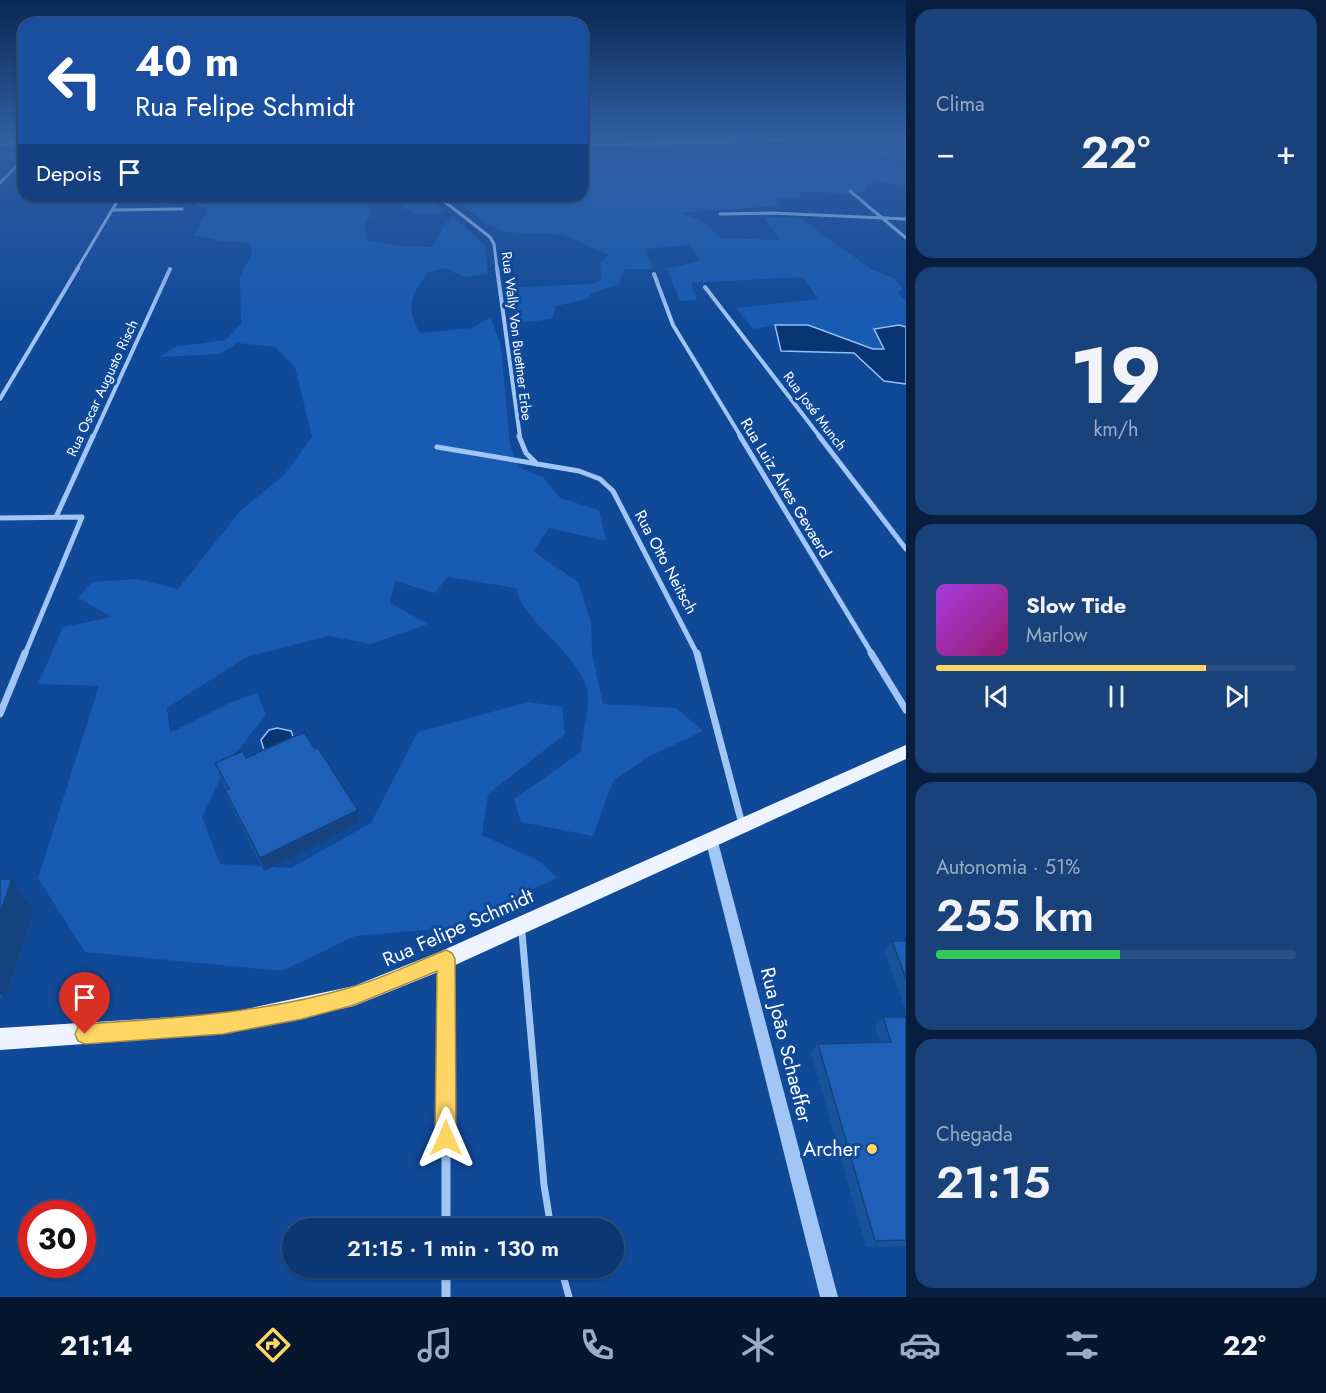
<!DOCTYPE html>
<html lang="pt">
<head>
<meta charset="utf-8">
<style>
  :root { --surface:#0c3772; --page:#1a427a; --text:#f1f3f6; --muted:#9aacc4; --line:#2c5184; --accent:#ffd564 }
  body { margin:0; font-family:Jost,sans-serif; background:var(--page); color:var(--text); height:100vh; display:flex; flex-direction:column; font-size:22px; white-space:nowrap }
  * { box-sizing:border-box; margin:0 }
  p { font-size:20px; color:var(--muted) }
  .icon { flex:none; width:33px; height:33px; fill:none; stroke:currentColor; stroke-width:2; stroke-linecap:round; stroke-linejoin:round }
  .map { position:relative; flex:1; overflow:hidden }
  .panel { display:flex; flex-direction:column; gap:9px; padding:9px; background:#071e3f; width:420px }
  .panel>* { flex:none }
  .top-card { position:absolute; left:18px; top:18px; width:570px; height:183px; border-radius:18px; box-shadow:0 2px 4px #0004,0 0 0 2px var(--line); background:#1a4fa0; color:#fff; overflow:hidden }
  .speed { position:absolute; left:18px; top:1200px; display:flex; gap:12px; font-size:30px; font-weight:700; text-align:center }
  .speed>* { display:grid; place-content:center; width:78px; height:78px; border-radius:50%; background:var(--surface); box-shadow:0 2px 4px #0004,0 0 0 2px var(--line); line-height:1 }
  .speed .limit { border:9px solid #d22; background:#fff; color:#111 }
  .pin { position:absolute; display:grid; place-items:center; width:51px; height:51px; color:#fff; margin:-62px -26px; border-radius:50% 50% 50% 0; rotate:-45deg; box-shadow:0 0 6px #0007 }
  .pin .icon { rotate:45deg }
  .me { position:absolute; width:66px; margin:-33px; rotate:0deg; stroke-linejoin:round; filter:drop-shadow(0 0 4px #0008) }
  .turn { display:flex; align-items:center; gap:21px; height:126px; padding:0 18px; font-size:27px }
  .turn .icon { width:78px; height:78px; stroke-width:2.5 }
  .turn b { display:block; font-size:42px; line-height:51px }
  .then { display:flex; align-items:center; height:57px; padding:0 18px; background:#0003; gap:12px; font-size:22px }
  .big { font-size:45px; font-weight:600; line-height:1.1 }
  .panel .tile { flex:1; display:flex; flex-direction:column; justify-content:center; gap:9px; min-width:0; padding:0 21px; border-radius:18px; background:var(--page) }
  .panel .dial { align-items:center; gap:0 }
  .dial b { font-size:78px; line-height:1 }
  .song { display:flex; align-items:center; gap:18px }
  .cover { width:72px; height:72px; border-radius:9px; background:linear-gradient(135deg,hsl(280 70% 55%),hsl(320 70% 35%)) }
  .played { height:6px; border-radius:3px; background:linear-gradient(90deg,var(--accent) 75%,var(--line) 75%) }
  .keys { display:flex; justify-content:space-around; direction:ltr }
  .heat { display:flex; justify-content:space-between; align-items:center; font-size:33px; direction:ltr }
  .charge { height:9px; border-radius:4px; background:linear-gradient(90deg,#34c759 51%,var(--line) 0) }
  .trip { position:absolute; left:282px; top:1218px; width:342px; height:60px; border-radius:30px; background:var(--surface); box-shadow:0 2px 4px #0004,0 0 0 2px var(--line); font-weight:600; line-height:60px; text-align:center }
  .dock { display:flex; height:96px; justify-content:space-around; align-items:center; background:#05162e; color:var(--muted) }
  .dock .icon { width:42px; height:42px }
  .dock .on { color:var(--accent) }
  .dock b { font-size:27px; color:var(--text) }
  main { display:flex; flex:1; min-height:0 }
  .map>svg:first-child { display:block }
</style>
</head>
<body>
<main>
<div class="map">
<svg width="906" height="1297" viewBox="0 0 906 1297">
  <rect width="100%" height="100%" fill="#104998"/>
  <path fill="#185bb2" d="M895,139H906V159L877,158L892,167H906V186L884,182L866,184L864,191L843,194L797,191L801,197L774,199L779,206L681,213L703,221L720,238L780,240L763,217L800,218L871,269L894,278L903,289L897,293L906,300V327L899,325L874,329L884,349H873C825,331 806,318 753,329L736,308L818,299L803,277L691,283L697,300L680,301L667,268L701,261L689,245L645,249L653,269H625L619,284L591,294L587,299L556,306L552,319L518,323V287L592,284L601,280L600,262L609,255L564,235L507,232L489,226L450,195H582V156L586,155L630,159L665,156L718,157L905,151Z
    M203,195H367L371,215L364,225L367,240L402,246L433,247L445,224L453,216L485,245L488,274L464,277L445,268L428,272C411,296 405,306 420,333L472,328L491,317L501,347L510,445L518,467L543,477L560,498L599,510L606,541L549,528L533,551L578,582L591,622L592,654L603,704L676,708L703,731L646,758L613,781L593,836L521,822L514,799L581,752C582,737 591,700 587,688C576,651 520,619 516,588L447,577L435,593L395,581L390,603L428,624L371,644L329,636L246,657L167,708L170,733L227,704L257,693L266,715L227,764L202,817L220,864L291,868L371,823L418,732L528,702L562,707L565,734L488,794L482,835L539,861L557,878L447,928L355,936L282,971L85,952L38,878L99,686L38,684L63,627L112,617L78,598L92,582L137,579L178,589L241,510L284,475L312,437L295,367L275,347L237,343L220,354L159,357L174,347L226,340L241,323L240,276L252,254L250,243L220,241L193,235L209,210L194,204Z
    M394,195H427L444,212C423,215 406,217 394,195Z"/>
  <path fill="#0a3573" stroke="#93c0f7" stroke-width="1.5" d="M775,325H808L873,349H884L874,329L899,325L906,327V384L884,381L854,353L781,351Z
    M277,728L291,731L295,742L264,750L261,740L269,730Z"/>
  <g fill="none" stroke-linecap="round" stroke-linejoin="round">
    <path stroke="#a1c5f4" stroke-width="5" d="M522,931V935"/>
    <path stroke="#a1c5f4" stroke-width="7" d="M522,933L544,1185L551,1228
      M561,1268L569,1297"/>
    <path stroke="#a1c5f4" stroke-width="3" d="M0,145L24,141
      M582,145L839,139
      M0,183L24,158
      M850,191L906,238
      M436,195L490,237L494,244L497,269
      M113,210L182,209
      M720,214L772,213L906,219
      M77,269L121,195"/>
    <path stroke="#a1c5f4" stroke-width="4" d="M497,268L520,437
      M654,274L673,325L741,437
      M705,287L820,437
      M0,399L78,268
      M93,437L170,269"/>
    <path stroke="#a1c5f4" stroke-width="5" d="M519,436L526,453L537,464
      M740,436L872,654
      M819,436L906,549
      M437,447L579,471L600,479L613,491L697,654
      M56,517L93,436
      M0,518L82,517L25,654"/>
    <path stroke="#a1c5f4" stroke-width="7" d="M697,653L742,824
      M871,653L906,710
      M0,714L25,653"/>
    <path stroke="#a1c5f4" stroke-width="9" d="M446,962V1228
      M446,1268V1297"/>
    <path fill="#a1c5f4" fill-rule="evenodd" d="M711,833L715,834L717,838L838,1297H820L705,838L707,834Z"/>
    <path fill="#eef4ff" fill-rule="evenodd" d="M906,745V759L453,966L354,1006L223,1034L0,1050V1028L223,1014L354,986L439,952Z"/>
  </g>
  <path fill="#1a539d" d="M315,749L358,810L360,823L264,871L230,804L225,790H226L220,777L215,763L246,758Z
    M0,879H12L34,911L5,999H0Z
    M892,941H906V1011L884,951Z
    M883,1017H906V1246L866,1247L811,1053L818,1044L880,1042L875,1027Z"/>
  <path fill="#154380" d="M358,810L360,823L264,871L260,858Z
    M12,879L34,911L5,999L0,993V913Z"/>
  <path fill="#1e60b7" stroke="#154380" stroke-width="1.5" d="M304,732L315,749L318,748L358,810L260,858L225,790L229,789L215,763L243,751L246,758Z
    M0,879H12L0,913Z
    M892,941H906V979Z
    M883,1017H906V1240L875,1241L818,1044L891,1042Z"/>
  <linearGradient id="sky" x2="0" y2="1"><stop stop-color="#092854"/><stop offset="0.43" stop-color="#315fa2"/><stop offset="1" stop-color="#315fa2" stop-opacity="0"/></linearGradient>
  <rect width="906" height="320" fill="url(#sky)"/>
  <path fill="#ffd564" stroke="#a68a41" stroke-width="1.5" d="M446,950L452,953L455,959L456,1138L453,1146L446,1149L438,1146L435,1138L437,971L354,1005L302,1019L223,1034L85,1044L78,1041L75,1034L78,1027L85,1024C175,1018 265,1013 352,987C384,978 415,962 446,950Z"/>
  <circle fill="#ffd564" stroke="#104998" stroke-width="2" cx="872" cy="1149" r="6"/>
  <g text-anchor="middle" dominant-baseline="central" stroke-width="6" stroke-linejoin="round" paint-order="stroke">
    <g font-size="14" fill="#fff" stroke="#104998">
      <text transform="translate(517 336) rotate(83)">Rua Wally Von Buettner Erbe</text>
      <text transform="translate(102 388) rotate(-65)">Rua Oscar Augusto Risch</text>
      <text transform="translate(815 411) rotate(53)">Rua José Munch</text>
    </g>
    <g font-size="16" fill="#fff" stroke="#104998">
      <text transform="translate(786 488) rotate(59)">Rua Luiz Alves Gevaerd</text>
      <text transform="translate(666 562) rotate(62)">Rua Otto Neitsch</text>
    </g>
    <g font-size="20" fill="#fff" stroke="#104998">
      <text transform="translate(458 928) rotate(-24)">Rua Felipe Schmidt</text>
      <text transform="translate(786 1045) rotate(76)">Rua João Schaeffer</text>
    </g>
    <g font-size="20" fill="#fff" stroke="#104998" text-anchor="end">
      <text x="860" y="1149">Archer</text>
    </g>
  </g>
</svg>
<div class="speed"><div class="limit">30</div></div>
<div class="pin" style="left:85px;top:1034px;background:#d93025"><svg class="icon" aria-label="arrive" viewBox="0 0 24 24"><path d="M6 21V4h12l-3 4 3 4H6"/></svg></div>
<svg class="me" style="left:446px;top:1138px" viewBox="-20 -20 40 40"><path d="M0-17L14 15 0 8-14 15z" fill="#ffd564" stroke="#fff" stroke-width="4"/></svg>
<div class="trip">21:15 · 1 min · 130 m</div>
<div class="top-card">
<div class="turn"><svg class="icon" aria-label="left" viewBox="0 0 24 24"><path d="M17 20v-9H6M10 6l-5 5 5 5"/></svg><div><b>40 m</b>Rua Felipe Schmidt</div></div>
<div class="then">Depois<svg class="icon" aria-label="arrive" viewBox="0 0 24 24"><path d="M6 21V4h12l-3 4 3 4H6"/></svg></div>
</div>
</div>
<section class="panel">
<div class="tile"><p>Clima</p>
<div class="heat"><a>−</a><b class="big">22°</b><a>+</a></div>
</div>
<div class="tile dial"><b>19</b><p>km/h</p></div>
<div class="tile">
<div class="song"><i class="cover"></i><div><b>Slow Tide</b><p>Marlow</p></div></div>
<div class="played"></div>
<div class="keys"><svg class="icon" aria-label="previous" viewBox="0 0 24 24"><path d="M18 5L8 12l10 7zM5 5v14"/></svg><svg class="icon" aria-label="pause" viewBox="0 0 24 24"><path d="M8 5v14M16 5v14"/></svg><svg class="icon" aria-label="next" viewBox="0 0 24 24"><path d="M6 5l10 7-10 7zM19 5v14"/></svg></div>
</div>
<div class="tile"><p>Autonomia · 51%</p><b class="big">255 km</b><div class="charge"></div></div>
<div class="tile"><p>Chegada</p><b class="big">21:15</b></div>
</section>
</main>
<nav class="dock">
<b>21:14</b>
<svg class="icon on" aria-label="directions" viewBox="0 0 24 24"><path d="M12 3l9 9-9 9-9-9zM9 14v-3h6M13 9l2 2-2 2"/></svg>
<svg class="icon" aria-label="music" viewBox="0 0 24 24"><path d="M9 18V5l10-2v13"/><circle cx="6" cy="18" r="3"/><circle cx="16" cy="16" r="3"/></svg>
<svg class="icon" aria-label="phone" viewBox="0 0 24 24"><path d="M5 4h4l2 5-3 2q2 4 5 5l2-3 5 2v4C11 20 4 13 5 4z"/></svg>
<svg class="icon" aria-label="climate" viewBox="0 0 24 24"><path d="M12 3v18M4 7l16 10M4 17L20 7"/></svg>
<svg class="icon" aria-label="car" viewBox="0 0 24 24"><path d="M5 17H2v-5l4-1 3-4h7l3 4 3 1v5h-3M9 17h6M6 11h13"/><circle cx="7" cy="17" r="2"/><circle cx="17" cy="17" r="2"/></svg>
<svg class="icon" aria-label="filters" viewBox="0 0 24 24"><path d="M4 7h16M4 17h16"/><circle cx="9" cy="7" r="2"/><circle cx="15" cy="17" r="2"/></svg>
<b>22°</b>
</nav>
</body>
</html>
